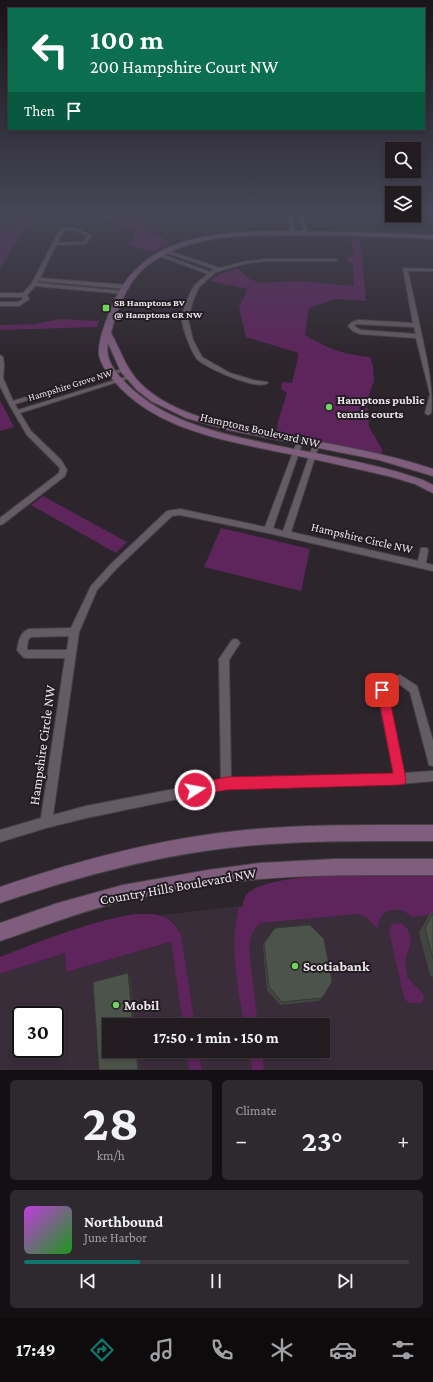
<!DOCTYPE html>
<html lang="en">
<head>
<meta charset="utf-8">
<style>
  :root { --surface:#221c21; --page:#2e292e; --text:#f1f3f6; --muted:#a2a1a5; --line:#3f3a3f; --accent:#0f766e }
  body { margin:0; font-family:"Crimson Pro",serif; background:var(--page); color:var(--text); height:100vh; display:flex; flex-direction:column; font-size:15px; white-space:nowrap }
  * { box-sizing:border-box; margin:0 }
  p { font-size:13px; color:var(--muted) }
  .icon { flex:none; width:22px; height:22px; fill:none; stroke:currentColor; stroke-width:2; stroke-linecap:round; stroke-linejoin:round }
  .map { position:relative; height:1070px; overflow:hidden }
  .sheet { display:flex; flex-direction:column; gap:10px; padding:10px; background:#130f12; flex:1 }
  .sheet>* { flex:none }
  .guide { position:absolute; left:8px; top:8px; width:417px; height:122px; border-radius:0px; box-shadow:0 2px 6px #0003,0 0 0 1px var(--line); background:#0b6e4f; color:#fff; overflow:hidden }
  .controls { position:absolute; left:385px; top:142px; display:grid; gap:8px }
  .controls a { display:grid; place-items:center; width:36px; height:36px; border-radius:0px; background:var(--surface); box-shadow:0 2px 6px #0003,0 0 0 1px var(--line); font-size:20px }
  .speed { position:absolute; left:12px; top:1006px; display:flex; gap:8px; font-size:20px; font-weight:700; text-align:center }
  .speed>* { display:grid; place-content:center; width:52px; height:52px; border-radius:50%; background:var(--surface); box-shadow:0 2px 6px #0003,0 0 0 1px var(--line); line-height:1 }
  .speed .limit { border:2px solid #111; border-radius:6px; background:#fff; color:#111 }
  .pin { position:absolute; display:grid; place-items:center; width:34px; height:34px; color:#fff; margin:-17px; border-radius:8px; box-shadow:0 2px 6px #0006 }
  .me { position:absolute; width:44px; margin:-22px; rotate:79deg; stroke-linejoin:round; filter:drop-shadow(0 0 3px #0008) }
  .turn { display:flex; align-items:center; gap:14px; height:84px; padding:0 16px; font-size:18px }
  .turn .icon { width:52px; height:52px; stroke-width:2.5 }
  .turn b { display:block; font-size:28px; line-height:34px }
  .then { display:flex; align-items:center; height:38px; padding:0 16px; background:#0003; gap:8px; font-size:15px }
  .big { font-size:30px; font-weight:700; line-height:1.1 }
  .sheet .widget { flex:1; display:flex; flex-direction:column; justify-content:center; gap:6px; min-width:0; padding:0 14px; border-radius:6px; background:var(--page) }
  .sheet .dial { align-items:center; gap:0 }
  .dial b { font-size:52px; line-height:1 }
  .song { display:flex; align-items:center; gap:12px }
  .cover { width:48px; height:48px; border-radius:6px; background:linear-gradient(135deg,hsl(290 70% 55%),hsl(120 70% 35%)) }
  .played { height:4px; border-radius:2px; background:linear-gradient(90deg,var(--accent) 30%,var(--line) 30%) }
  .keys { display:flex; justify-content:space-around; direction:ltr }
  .heat { display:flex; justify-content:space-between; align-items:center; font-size:22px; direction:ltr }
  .sheet .tiles { flex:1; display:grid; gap:10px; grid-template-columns:1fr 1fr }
  .widget:last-child { grid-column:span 2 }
  .trip { position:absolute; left:102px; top:1018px; width:228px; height:40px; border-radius:0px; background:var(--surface); box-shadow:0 2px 6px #0003,0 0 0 1px var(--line); font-weight:700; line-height:40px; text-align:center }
  .dock { display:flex; height:64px; justify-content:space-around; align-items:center; background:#0e0b0d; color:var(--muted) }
  .dock .icon { width:28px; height:28px }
  .dock .active { color:var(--accent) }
  .dock b { font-size:18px; color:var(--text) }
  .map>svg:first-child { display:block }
</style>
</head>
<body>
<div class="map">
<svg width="433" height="1070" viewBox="0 0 433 1070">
  <rect width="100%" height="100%" fill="#2d252c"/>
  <path fill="#392d39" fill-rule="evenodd" d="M433,895V1070H202L199,1051H323V1025H195L181,934L173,922L162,915L250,905Z
    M172,942L183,1025H109V1051H187L189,1070H0V974L65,953L66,972ZM21,1015H55V1049H21Z"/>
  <path fill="#5e245c" d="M29,212H51L33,217L0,268V232L15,225L19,219Z
    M91,212H121L170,243L152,252L125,245L135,238L131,229Z
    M351,238H360L366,301L335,299L309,308L305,335C327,348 344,355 370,357L373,366L374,380L367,402L369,427L382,449V454L277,432L278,421L287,393L281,389L282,382L292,383L299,353L246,337L239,307L248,289L210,281L221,274L237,268L251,280L262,283L297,281L354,286L353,263L348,262L346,258L354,255Z
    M60,319L99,321L97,327L0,330V325L35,324Z
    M0,400L14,427L0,431Z
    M43,496L127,542L116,553L31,505Z
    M221,528L310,549L301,591L204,567Z
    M403,874L433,875V914L413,917C399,905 378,907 378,929L366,917L357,914L260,923L253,931L249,948L258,1025H244C238,989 229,943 239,907L242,908C243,904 244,897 247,894C267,872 371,875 403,874Z
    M134,914C159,914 167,912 181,934L195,1025H183L171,942L66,972L65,953L0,974V957C44,940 87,922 134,914Z
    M400,923L404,925L408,930L411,942L405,961L408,978L423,994L424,998L421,1003C412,1003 408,1005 404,997L389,931L392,924Z
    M187,1051H199L202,1070H189Z
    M249,1051H272V1052L262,1054L264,1070H252Z"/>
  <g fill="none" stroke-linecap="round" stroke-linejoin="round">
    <defs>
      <path id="street" d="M287,212H291L295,234L291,233Z
        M298,212H302L308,234L304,233Z
        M62,228H76L92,236L86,244L56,245L40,278L127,285L130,287L127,289L38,281L37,283L123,291L126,293L125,294L35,286L27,295L29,299L28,300L19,306H0V302H18L23,299L22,297H0V293H23L32,283L60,229ZM64,230H73L87,236L83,242L57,243Z
        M166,250L220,268L243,262L265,259H335L337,260L335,261H265L243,264L216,272L199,287L193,301L188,319L193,340L202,357L230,373L253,380L267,382L268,383C257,391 206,368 197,359C191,351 182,328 182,318C183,308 189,295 194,286C197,282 203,278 208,274L157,255L161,254L210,272L214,269L164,252V251Z
        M403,268L433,269V271H408C413,296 419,321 424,346C429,368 433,390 431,413L428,415L425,413L430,394L416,338L360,334L353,331L348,326L352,322L359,320L413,323ZM356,324L414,327L416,334L361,330L354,326Z
        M0,355L3,357L4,365L3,378L13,401L122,369H126L127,370L15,404L18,410L128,376H132L133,377L20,413L31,431L61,460L67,470L65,476L3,524L0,525V518L59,473L60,468L27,435L10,406L0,386Z
        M298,439H302L303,441L273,528L283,531L313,445L316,443H318L319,445L291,532L418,561L421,548H427L428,550L426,563L433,565V571L268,533L180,515L172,516L117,568L97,590L79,632L53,815L86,806L221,780L219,659L232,640L235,639L238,640L240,643L229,660L231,778L394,774L377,690L384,680L400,675L417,686L433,741V766L429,765L428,761L410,692L399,684L390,686L387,691L404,773L433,771V781L400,784L226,789L86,818L46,828L0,842V830L41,818L65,658H26L23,657L17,650C19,641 19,633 29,629L71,628L91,586L111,564L167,511L180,509L265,527ZM69,636L67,650H28L27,649L28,640L31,637Z"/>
      <path id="secondary" d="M276,231L347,232L433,235V239C392,237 350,235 309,235C256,235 193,231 148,265C127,281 117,309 111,333C121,351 126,370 142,385C184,425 266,431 321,442C359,449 397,457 433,469V476L379,460L228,430L186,418L151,401L137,390L121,372L108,343C105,356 112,368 121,378C161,423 223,434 279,446C319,454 359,461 398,472L423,480L433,485V493L415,484L392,477C358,469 324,461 289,454C228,441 157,431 114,381C108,374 101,365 99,355C97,339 112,304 120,290C152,235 220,232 276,231Z
        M433,825V841C370,841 307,840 245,846C161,854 79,876 0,903V887C79,860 162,838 245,830C307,824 370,825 433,825Z
        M334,859H433V875C376,875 318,874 261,879C217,883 167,892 124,901C82,911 41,927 0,941V923L58,903L123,885L208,870L260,863Z"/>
    </defs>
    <use href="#street" stroke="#494248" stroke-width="2"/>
    <use href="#secondary" stroke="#494248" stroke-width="2"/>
    <use href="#street" fill="#655b64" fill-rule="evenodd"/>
    <use href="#secondary" fill="#7e5d7d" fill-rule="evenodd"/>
  </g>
  <path fill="#414740" d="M433,911V977L430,975L419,933L429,915Z
    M264,943L322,998L319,1001L280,1005L267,990L263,947Z"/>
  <path fill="#353a34" d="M128,973L131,977L135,1025H133Z
    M136,1051H138L140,1070H138Z"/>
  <path fill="#4c534a" stroke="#353a34" d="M433,913V959L425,928Z
    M310,925L324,939L332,982L322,998L282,1002L269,987L264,943L275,928Z
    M128,973L133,1025H109V1051H136L138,1070H99L93,982Z"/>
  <linearGradient id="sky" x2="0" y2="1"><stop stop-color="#191418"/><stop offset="0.59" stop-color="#464656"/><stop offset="1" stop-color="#464656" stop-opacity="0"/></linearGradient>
  <rect width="433" height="362" fill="url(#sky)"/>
  <path fill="#e11d48" stroke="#92132f" d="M382,685L386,686L388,690L406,779L405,784L400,785L226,790L195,796L191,794L189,790L191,785L226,777L393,773L377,690L379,686Z"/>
  <g fill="#71d25e" stroke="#231c23" stroke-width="1.5">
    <rect x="102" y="304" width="8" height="8" rx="2"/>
    <circle cx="329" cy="407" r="4"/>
    <circle cx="295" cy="966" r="4"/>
    <circle cx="116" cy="1005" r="4"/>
  </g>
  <g text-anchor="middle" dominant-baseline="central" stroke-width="4" stroke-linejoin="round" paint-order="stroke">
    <g font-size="10" font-weight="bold" fill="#ece6eb" stroke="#231c23" text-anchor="start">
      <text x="114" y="302">SB Hamptons BV<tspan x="114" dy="12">@ Hamptons GR NW</tspan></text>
    </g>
    <g font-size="10" fill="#ece6eb" stroke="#231c23">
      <text transform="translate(70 385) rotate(-17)">Hampshire Grove NW</text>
    </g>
    <g font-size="12" font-weight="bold" fill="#ece6eb" stroke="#231c23" text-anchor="start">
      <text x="337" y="400">Hamptons public<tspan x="337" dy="14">tennis courts</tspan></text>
    </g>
    <g font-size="12" fill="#ece6eb" stroke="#231c23">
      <text transform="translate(260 430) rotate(13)">Hamptons Boulevard NW</text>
      <text transform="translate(362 538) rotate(13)">Hampshire Circle NW</text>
    </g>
    <g font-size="14" fill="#ece6eb" stroke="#231c23">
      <text transform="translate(42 745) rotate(-82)">Hampshire Circle NW</text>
      <text transform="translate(178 886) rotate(-10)">Country Hills Boulevard NW</text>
    </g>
    <g font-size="14" font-weight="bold" fill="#ece6eb" stroke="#231c23" text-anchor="start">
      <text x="303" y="966">Scotiabank</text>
      <text x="124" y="1005">Mobil</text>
    </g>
  </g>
</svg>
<div class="controls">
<a><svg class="icon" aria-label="search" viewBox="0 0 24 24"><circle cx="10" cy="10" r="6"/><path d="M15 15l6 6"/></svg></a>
<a><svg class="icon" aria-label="layers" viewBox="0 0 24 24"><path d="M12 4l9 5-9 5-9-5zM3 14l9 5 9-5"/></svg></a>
</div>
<div class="speed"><div class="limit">30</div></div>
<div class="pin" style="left:382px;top:690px;background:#d93025"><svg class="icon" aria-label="arrive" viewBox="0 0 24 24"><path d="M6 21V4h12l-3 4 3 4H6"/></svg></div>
<svg class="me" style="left:195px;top:790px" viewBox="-20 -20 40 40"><circle r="17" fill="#e11d48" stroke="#fff" stroke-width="3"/><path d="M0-11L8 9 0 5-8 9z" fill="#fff"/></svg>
<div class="trip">17:50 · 1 min · 150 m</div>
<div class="guide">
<div class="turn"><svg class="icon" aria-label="left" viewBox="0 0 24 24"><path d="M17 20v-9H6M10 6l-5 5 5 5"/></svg><div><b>100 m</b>200 Hampshire Court NW</div></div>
<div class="then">Then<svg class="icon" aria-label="arrive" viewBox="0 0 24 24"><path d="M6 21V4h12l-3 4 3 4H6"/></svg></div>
</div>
</div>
<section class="sheet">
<div class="tiles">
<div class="widget dial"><b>28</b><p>km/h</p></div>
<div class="widget"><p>Climate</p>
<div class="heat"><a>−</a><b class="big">23°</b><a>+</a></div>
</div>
<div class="widget">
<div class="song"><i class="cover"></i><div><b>Northbound</b><p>June Harbor</p></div></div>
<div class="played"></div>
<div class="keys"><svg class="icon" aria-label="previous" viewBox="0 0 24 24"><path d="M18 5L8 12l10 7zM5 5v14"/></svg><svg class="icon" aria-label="pause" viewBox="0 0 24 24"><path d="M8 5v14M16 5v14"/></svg><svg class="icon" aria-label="next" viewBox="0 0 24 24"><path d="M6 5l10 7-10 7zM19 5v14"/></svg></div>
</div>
</div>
</section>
<nav class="dock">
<b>17:49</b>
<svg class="icon active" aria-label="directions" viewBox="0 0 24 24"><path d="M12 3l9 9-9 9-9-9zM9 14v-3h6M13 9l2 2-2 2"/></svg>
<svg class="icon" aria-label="music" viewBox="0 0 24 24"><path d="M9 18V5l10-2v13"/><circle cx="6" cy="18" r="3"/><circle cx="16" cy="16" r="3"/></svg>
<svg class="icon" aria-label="phone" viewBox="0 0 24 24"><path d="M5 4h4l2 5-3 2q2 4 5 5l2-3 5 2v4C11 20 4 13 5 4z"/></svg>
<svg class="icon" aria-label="climate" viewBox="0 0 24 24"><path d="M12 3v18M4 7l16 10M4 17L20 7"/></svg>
<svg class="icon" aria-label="car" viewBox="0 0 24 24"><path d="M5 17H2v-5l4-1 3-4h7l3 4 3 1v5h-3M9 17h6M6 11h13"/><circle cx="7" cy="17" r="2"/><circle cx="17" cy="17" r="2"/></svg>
<svg class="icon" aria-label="filters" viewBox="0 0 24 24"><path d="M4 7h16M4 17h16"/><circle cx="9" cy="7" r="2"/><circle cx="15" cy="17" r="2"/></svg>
</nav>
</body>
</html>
